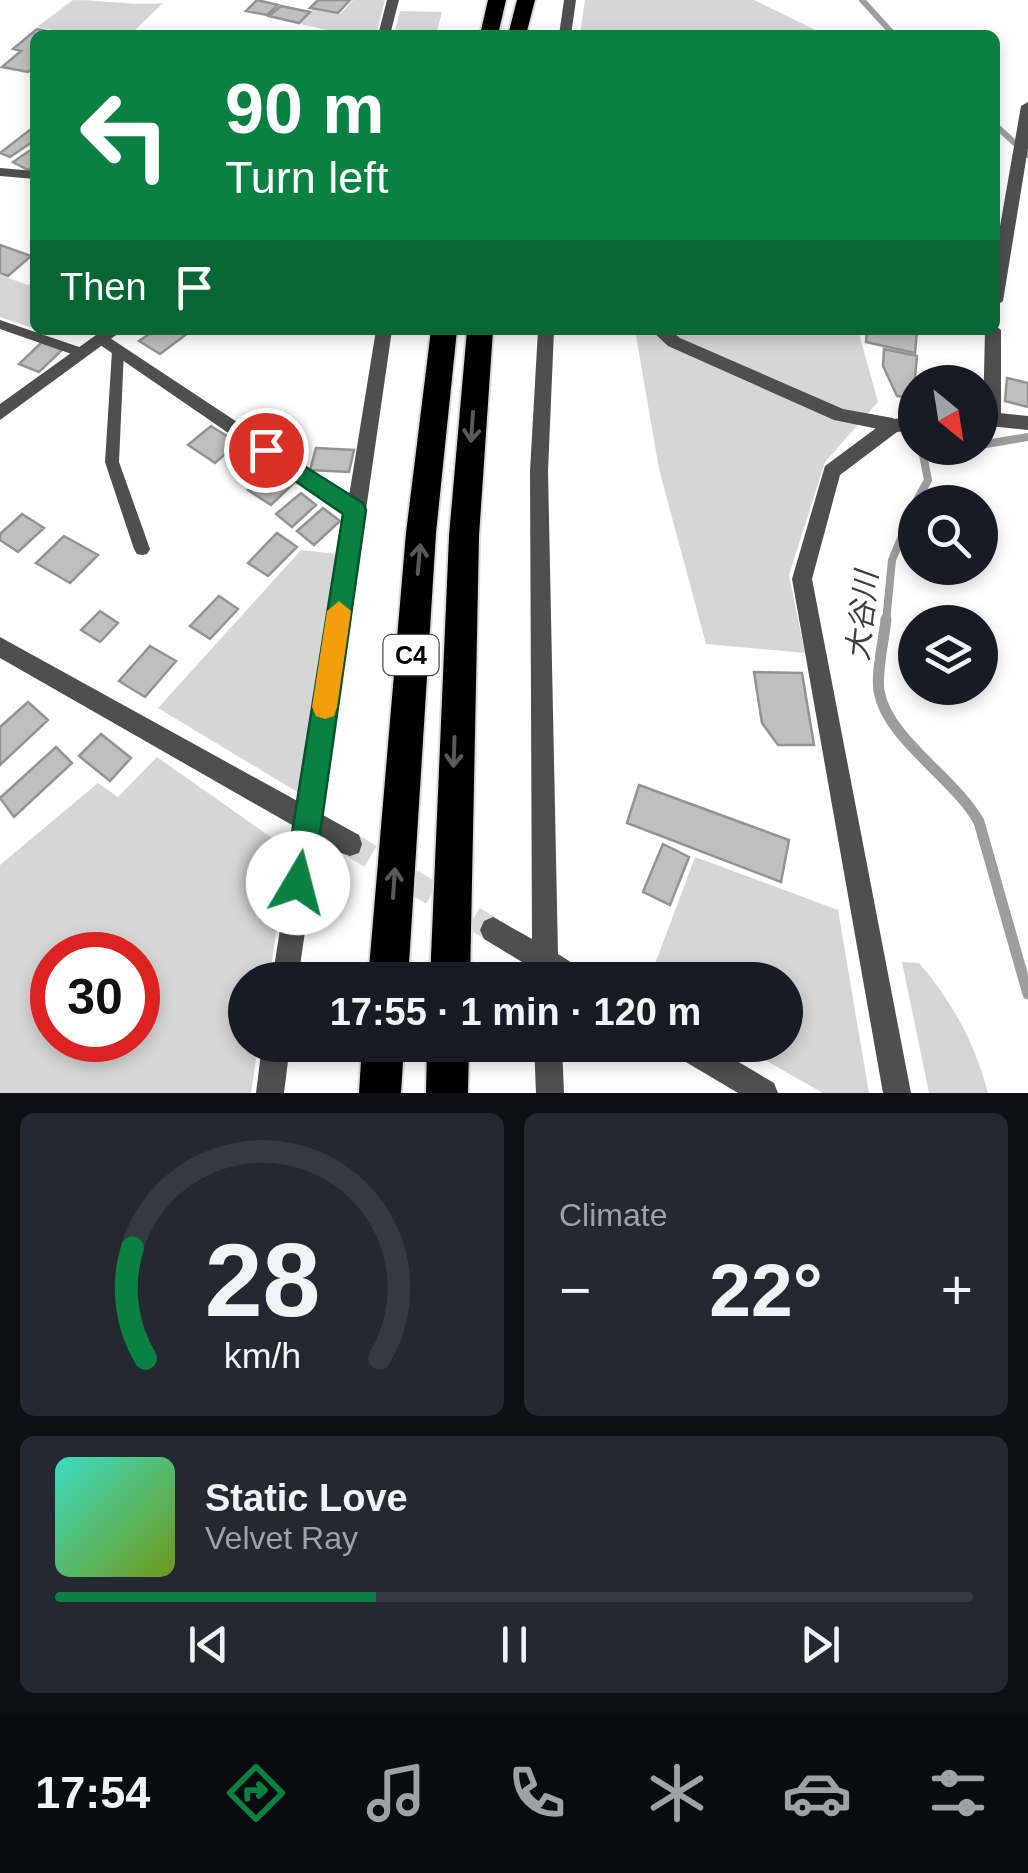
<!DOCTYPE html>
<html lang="en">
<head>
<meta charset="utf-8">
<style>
  :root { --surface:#171b24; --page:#242831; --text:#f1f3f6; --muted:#9ea1a6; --line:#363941; --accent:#0b8043 }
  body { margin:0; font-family:Helvetica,"Noto Sans JP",sans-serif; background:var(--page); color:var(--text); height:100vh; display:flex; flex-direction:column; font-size:38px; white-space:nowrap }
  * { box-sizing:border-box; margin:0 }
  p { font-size:32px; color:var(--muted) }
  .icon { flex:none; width:55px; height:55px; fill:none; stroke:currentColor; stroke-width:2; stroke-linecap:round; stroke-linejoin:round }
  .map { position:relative; height:1093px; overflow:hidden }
  .panel { display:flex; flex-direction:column; gap:20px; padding:20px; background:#0d0f14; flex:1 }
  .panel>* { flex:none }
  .top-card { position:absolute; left:30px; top:30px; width:970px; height:305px; border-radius:15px; box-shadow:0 5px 15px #0003; background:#0b8043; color:#fff; overflow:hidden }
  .needle { width:65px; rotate:150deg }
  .buttons { position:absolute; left:898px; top:365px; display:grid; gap:20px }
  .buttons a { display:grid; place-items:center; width:100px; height:100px; border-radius:50%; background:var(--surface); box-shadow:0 5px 15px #0003; font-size:50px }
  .speed { position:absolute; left:30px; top:932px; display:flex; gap:20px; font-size:50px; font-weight:700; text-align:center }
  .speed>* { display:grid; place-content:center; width:130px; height:130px; border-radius:50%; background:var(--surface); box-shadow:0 5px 15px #0003; line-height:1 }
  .speed .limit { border:15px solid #d22; background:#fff; color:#111 }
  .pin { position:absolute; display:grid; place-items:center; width:85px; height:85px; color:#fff; margin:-42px; border:5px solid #fff; border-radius:50%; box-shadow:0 2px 10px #0007 }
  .me { position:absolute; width:110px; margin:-55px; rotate:8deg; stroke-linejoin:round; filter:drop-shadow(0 0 8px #0008) }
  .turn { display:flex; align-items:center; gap:35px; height:210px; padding:0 30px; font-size:45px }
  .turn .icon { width:130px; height:130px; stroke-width:2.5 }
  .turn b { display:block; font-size:70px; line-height:85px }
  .then { display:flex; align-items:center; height:95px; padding:0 30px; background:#0003; gap:20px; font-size:38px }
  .big { font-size:75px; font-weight:800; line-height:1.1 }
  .panel .tile { flex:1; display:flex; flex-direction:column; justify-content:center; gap:15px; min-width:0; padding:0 35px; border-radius:15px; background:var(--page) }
  .panel .dial { align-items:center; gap:0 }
  .dial svg { height:260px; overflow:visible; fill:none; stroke:var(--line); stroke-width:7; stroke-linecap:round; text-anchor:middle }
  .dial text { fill:var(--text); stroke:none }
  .song { display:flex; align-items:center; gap:30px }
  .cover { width:120px; height:120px; border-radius:15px; background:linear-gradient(135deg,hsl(170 70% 55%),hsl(80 70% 35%)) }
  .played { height:10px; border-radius:5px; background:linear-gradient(90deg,var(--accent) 35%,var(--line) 35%) }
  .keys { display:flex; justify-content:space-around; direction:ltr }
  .heat { display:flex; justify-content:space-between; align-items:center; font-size:55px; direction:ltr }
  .panel .tiles { flex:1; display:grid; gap:20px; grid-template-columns:1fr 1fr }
  .tile:last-child { grid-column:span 2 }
  .trip { position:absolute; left:228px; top:962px; width:575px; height:100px; border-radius:50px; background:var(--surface); box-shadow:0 5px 15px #0003; font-weight:800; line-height:100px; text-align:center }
  .dock { display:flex; height:160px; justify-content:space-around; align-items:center; background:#090b0e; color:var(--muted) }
  .dock .icon { width:70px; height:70px }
  .dock .active { color:var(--accent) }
  .dock b { font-size:45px; color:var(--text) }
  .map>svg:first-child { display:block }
</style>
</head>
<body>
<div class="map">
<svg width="1028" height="1093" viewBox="0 0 1028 1093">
  <rect width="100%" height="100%" fill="#fff"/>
  <path fill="#d6d6d6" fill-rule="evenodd" d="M73,0C104,0 133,6 163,3L130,35H78L37,27Z
    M353,0H385L376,35H350L300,24L313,10L340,14Z
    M585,0H754L826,35H580Z
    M400,11L442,12L436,35H394Z
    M0,275L28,285L35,279V329L0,317Z
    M635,330H858L878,402L825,462L789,575L805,653L706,644L659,469Z
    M301,550L336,554L338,586L304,796L158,708Z
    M157,757L289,850L269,980H245V1045H258L251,1093H0V865L98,783L118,797ZM138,955V1040H52V955Z
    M695,857L838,910L869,1093H823L739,1045H785V980H649Z
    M902,962L919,963C952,1001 975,1043 988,1093H929Z"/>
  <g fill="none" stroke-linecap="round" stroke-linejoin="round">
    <path stroke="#9d9d9d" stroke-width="6" d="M862,0L894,35
      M995,125L1028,155"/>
    <path stroke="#9d9d9d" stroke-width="8" d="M980,445L1028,437
      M916,502L928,480L922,450L953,448
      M886,622L892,560L915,505"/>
    <path stroke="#9d9d9d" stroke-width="11" d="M886,619C884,641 876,670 879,691C887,739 955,778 979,822L1028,994"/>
  </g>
  <path fill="#bfbfbf" stroke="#939393" stroke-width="2.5" d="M257,0L278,5L267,15L246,11Z
    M318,0H350L338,13L310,8Z
    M281,6L310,12L299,23L269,16Z
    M37,29L66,35H35V66L28,72L2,67L21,51L13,49Z
    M35,126V140L10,157L0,153Z
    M35,147V165L28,170L13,162Z
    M0,245L31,256L8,276L0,273Z
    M155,330H192L160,354L139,341Z
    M867,330L917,331L915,353L866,342Z
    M42,342L62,350L39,372L19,364Z
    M884,349L917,356L913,399L897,396L883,366Z
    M1007,378L1028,383V407L1005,401Z
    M211,426L238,443L215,463L188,445Z
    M316,448L354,450L349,472L310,470Z
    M271,468L294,483L271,505L248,490Z
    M301,493L316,505L292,527L276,514Z
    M323,508L340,521L314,545L297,531Z
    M22,514L44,528L18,552L0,540V534Z
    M277,533L297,547L268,576L248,563Z
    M64,536L98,555L70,583L36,563Z
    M219,596L238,609L210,639L190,626Z
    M100,611L118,623L100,642L81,630Z
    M150,646L176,661L145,697L119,681Z
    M754,672L802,673L814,745H778L762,723Z
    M28,702L48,720L0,765V727Z
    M101,734L131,758L110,781L79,756Z
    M56,747L72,763L14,817L0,798Z
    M639,785L789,840L781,882L627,823Z
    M663,844L689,857L670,905L643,892Z"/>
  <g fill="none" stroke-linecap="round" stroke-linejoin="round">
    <path stroke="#d9d9d9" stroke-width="24" stroke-dasharray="24 12" stroke-linecap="butt" d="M350,844L493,930"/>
    <defs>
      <path id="motorway" d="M488,0H506L498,35H480Z
        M517,0H535L526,35H508Z
        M431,330H457L436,533L408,980H368L406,533Z
        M467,330H493L479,536L470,980H430L449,536Z
        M362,1045H404L401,1093H359Z
        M427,1045H469L468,1093H426Z"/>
    </defs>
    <use href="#motorway" stroke="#dbdbdb" stroke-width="4"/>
    <path fill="#4f4f4f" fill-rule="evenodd" d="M0,320L88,350L89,353L83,358L0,329Z
      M118,346L124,351L119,462L150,549L147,554L142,555L137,554L134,549L105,462L112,351Z"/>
    <path fill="#4f4f4f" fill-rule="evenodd" d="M1028,102V148L1003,301L995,307V255L1021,106Z
      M0,168L35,171V179L0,176Z
      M995,325L1001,330V417L992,424L983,417L985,330H995Z
      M376,330H392L298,980H272L346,514L93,340L101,334L107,336L349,496Z
      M651,330H670L680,338L843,409L893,418L902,425L893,432L834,420L668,346Z
      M262,1045H290L284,1093H256Z"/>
    <path fill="#4f4f4f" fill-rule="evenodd" d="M387,0H399L390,35H378Z
      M564,0H576L571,35H559Z
      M103,330H123L0,420V404Z
      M538,330H554L548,471L558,954L585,971L589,980H532V968L484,939L480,930L484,921L493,917L532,939L530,471Z
      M980,411L1028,416V430L980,425Z
      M915,416V430L897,432L840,475L812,579L911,1093H883L792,579L825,466L887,420Z
      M0,637L359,835L362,844L359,853L350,856L341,853L0,658Z
      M534,1045H562L564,1093H536Z
      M670,1045H710L774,1083L778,1093H738L674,1055Z"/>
    <use href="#motorway" fill="#000" fill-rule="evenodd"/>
  </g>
  <defs><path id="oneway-shaft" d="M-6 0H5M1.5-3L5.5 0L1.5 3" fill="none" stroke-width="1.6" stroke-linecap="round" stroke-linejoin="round" transform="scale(2.5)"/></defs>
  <g stroke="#595959">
    <use href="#oneway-shaft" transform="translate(472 427) rotate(94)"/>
    <use href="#oneway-shaft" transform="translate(419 559) rotate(-85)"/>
    <use href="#oneway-shaft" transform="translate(454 752) rotate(92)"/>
    <use href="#oneway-shaft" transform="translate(394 883) rotate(-86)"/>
  </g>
  <path fill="#0b8043" stroke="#07532c" stroke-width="2.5" d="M266,442L363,503L366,510L313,883L309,893L298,897L288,893L284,883L343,514L259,456V445Z"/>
  <path fill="#f59e0b" d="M339,601L351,611L337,707L334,716L325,719L316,716L312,707L327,611Z"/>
  <g text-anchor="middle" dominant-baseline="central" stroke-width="9" stroke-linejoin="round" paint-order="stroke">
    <rect fill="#fff" stroke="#4c4c4c" stroke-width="2.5" x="383.5" y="635" width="55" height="40" rx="8"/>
    <g font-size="25" font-weight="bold" fill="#000">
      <text x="411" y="655">C4</text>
    </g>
    <g font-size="30" font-style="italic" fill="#3e3e3e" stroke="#fff">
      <text transform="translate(862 616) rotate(-84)">大谷川</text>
    </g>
  </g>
</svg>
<div class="buttons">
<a><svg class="needle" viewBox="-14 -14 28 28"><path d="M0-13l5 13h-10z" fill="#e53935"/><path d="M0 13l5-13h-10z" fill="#9ea1a6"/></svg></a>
<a><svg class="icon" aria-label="search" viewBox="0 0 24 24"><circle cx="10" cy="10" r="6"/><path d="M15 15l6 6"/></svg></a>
<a><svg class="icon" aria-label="layers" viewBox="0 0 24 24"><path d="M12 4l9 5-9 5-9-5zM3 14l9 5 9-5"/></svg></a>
</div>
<div class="speed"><div class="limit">30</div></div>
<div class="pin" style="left:266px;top:450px;background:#d93025"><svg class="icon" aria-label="arrive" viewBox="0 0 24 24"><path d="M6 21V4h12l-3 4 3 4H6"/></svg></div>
<svg class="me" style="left:298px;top:883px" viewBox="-20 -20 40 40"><circle r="19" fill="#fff"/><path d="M0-13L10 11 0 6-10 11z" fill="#0b8043"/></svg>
<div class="trip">17:55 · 1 min · 120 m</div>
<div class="top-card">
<div class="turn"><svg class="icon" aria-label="left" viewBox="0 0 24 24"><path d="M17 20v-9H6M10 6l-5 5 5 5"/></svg><div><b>90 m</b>Turn left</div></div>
<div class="then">Then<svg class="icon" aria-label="arrive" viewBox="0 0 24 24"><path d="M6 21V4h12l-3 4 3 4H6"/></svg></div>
</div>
</div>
<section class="panel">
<div class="tiles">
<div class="tile dial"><svg viewBox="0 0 100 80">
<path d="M14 69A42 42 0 1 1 86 69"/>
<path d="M14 69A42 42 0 0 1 10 35" stroke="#0b8043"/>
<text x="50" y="56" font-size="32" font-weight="700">28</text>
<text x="50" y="72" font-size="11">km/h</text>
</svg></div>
<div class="tile"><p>Climate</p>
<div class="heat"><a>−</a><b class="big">22°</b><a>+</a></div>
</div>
<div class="tile">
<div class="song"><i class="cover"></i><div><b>Static Love</b><p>Velvet Ray</p></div></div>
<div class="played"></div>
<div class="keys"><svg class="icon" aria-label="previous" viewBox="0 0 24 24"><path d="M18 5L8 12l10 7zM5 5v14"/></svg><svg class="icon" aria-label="pause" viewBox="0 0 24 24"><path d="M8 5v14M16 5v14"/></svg><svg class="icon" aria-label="next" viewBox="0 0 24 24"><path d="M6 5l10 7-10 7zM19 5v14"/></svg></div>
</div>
</div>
</section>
<nav class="dock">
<b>17:54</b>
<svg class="icon active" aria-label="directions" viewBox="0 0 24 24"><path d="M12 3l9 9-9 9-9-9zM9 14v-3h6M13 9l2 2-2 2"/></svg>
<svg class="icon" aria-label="music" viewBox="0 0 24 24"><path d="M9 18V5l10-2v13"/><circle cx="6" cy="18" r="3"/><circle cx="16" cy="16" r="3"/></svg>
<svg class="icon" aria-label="phone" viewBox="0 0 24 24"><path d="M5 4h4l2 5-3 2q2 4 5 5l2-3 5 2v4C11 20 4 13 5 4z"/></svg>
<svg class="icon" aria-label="climate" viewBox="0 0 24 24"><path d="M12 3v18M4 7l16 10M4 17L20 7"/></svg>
<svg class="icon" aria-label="car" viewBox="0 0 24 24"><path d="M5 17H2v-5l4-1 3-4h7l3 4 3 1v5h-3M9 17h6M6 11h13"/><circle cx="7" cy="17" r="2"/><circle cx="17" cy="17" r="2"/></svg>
<svg class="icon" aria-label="filters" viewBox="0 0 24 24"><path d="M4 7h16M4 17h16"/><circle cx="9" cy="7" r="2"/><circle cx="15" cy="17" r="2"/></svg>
</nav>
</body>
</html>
